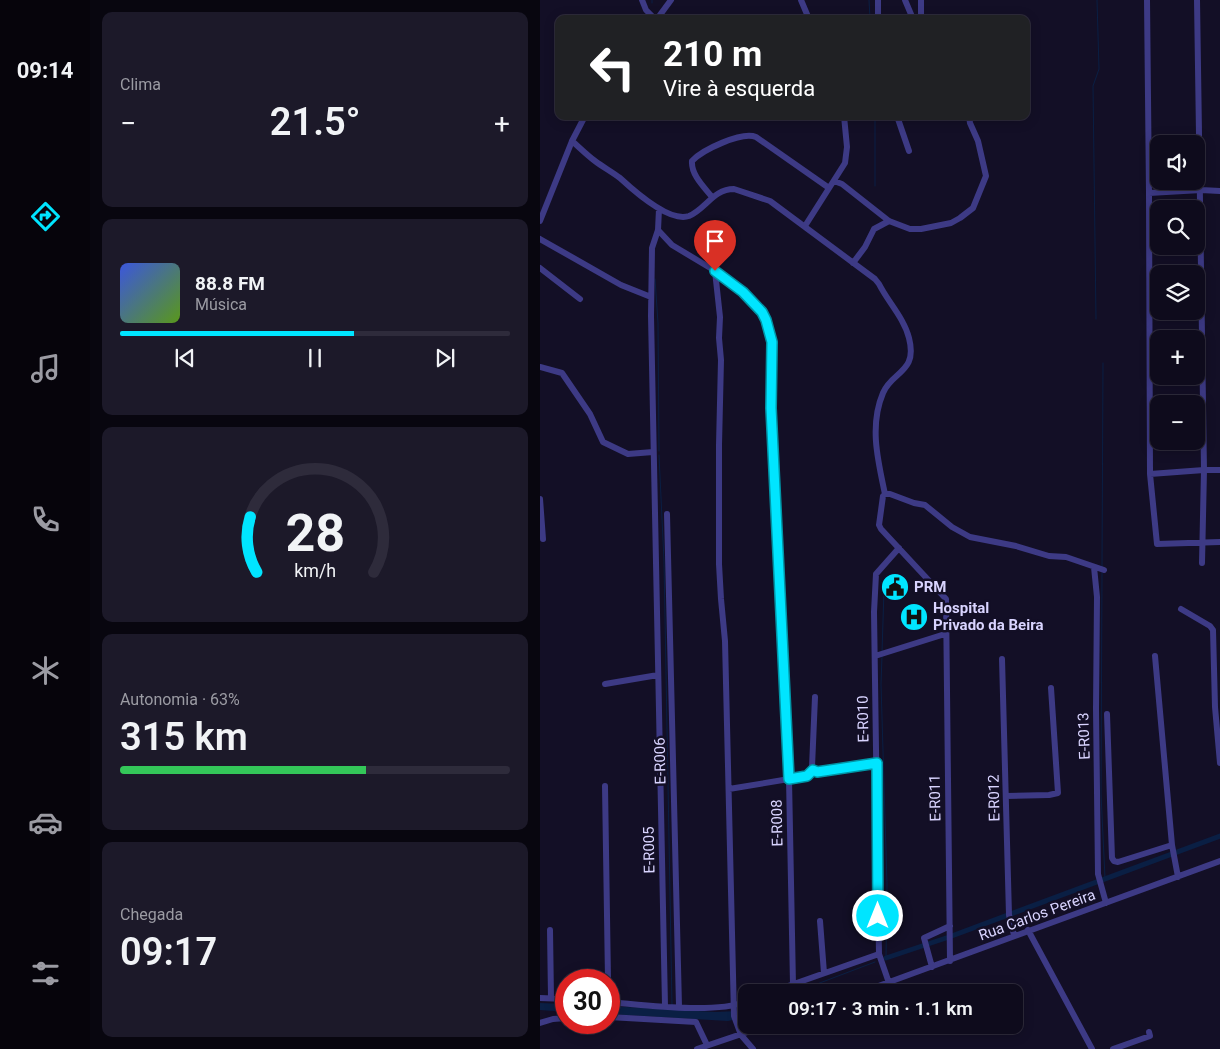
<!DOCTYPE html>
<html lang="pt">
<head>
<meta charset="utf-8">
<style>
  :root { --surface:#0e0b1c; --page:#1c1929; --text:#f1f3f6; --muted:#9b9ba3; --line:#2e2b3b; --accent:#00e5ff }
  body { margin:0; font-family:Roboto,sans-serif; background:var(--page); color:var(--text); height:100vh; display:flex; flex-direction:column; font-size:19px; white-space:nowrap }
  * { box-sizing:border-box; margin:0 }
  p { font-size:16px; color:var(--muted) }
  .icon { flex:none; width:28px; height:28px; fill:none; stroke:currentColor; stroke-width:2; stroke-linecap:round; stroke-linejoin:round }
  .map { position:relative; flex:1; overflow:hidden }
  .details { display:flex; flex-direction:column; gap:12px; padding:12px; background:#08060f; width:450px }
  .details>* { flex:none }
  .hud { position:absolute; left:15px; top:15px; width:475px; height:105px; border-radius:10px; box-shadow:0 2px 12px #0003,0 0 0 1px var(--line); background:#202124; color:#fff; overflow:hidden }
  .tools { position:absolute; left:610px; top:135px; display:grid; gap:10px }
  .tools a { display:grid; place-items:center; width:55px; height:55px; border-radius:10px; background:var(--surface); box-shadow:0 2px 12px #0003,0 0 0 1px var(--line); font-size:25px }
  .speed { position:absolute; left:15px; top:969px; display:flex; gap:10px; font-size:25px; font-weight:700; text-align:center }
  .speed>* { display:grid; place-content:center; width:65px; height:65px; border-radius:50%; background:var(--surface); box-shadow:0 2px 12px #0003,0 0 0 1px var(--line); line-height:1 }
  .speed .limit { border:8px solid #d22; background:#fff; color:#111 }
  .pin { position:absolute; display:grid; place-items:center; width:42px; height:42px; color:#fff; margin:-51px -21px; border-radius:50% 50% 50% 0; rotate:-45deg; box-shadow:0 0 5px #0007 }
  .pin .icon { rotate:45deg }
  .me { position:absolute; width:55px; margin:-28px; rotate:0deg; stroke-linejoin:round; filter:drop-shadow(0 0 4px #0008) }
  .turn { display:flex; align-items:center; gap:18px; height:105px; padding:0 25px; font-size:22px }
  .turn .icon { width:65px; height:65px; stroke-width:2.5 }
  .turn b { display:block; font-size:35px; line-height:42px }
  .big { font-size:38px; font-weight:600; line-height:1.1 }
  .details .widget { flex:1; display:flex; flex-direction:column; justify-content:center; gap:8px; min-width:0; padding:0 18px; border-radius:10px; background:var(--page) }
  .details .dial { align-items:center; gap:0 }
  .dial svg { height:130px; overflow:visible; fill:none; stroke:var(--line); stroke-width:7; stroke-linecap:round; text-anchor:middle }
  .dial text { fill:var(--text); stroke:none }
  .song { display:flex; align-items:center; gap:15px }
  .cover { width:60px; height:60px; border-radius:8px; background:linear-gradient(135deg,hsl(230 70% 55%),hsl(90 70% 35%)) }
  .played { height:5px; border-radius:2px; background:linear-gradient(90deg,var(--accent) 60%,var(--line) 60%) }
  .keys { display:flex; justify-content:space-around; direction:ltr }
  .heat { display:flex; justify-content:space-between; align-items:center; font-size:28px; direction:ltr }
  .charge { height:8px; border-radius:4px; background:linear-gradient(90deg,#34c759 63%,var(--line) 0) }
  .trip { position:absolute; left:198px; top:984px; width:285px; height:50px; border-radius:10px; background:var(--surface); box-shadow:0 2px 12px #0003,0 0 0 1px var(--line); font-weight:600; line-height:50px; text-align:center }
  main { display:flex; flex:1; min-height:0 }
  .menu { display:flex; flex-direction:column; width:90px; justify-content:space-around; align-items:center; background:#06040b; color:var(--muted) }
  .menu .icon { width:35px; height:35px }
  .menu .selected { color:var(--accent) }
  .menu b { font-size:22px; color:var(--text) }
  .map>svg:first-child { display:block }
</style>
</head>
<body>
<main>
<nav class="menu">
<b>09:14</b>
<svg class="icon selected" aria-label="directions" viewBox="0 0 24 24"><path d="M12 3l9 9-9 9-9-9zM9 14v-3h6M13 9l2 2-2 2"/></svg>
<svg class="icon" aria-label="music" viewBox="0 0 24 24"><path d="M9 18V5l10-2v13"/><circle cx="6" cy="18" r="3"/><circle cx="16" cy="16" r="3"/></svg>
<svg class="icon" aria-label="phone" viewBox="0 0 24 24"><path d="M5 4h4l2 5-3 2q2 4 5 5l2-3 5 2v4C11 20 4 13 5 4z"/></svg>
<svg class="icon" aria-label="climate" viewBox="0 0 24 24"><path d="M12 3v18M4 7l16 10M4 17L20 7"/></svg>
<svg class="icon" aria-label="car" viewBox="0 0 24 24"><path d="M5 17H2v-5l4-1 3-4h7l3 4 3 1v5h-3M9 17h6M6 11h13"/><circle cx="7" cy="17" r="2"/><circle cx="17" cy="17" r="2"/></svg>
<svg class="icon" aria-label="filters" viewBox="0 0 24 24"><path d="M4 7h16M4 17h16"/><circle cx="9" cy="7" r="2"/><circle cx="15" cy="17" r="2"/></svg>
</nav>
<section class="details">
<div class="widget"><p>Clima</p>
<div class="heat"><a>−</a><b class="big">21.5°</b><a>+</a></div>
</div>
<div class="widget">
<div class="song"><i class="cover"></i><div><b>88.8 FM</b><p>Música</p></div></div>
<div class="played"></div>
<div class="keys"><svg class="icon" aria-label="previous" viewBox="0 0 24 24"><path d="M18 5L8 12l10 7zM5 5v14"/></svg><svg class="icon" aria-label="pause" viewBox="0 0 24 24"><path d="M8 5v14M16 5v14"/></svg><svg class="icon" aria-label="next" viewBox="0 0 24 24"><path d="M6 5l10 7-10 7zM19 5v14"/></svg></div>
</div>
<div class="widget dial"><svg viewBox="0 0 100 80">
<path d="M14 69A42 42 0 1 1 86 69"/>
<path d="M14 69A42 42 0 0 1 10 35" stroke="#00e5ff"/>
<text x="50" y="56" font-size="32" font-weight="700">28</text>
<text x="50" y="72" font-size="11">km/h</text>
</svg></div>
<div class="widget"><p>Autonomia · 63%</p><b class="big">315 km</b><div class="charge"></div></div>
<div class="widget"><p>Chegada</p><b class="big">09:17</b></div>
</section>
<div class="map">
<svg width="680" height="1049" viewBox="0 0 680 1049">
  <rect width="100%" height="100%" fill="#130f26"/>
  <path fill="#0a1f44" d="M0,1003L26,1004V1012L0,1010Z
    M69,1006L176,1012L197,1011L206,1008V1017L188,1021L69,1014Z"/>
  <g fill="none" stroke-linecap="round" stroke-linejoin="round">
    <path stroke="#0a1f44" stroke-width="1" d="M112,0V3
      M329,0L330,19
      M335,186V116
      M115,279L118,323L119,451
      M556,319L553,86L559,69L557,0
      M119,455L124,561L132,1006
      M562,567L563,363
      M562,573L561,794L565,878
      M342,652L344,590
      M342,656L341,684L347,884L346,958
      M256,992L335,962"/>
    <path stroke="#0a1f44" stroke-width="5" d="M346,958L409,937L680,836"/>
    <path stroke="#3d3a85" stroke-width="6" d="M102,0L106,10L115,19
      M261,0L269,19
      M365,0L373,19
      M607,0L609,193L661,190L680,191
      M657,0L664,470H680
      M117,19L131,0
      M338,19V0
      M381,19V0
      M357,116L369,151
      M32,141C39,147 47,155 55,161C63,167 72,172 80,178C93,190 129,223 149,216C166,209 173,189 194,189L230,201L335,279L339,284C348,302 364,318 369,338C378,373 352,371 343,393C329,426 338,461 345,494L343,496L339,525L341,529L406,599L410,961
      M294,181L302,184L349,221L370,229H381L411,223L420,218L433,208L446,176L438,141L430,123L429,116
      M609,193L610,474L617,544L680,542
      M172,197C164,187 151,175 152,161C162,150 202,131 216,137L289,188
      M119,209L118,230L112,248L111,316L125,1006
      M0,221L32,141L45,116
      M265,226L305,163L307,147L304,116
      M118,230L132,245L172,269L214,302L222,311L226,320L232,343L231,408L249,779L253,985
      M0,239L81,285L111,297
      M313,263L325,247L334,229L349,221
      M0,268L40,299
      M175,271L180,317L179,338L181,360L179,445V564L181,599L185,641L194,1016L201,1035L213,1049
      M0,367L22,373L50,414L63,442L88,454L113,452
      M610,474L664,470L662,563
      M345,494H350L374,503L385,505L412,527L430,537L476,546L509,556L526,557L564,570
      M0,499L3,539
      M127,514L139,1006
      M554,567L557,597L556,709L558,874L566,903
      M641,609L670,626L673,630L675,707L680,763
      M335,656L405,634
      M615,656L632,845L638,877
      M462,659L469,915L474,935
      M65,684L118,675
      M275,697L272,767L277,772L337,763
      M567,714L572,858L574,861L578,862L632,845
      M65,786L68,980
      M189,789L267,776L273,770
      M466,796L509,795L518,793L511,688
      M280,921L284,973
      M10,930L11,998
      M488,930L552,1049
      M392,967L384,938L410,926
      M349,983L339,954L334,612L336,574L359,548
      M231,992L339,954
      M322,992L680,861
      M0,998L26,999
      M69,1002C106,1005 172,1014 206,1002
      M69,1017L156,1022L167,1045
      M0,1023L13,1019L26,1018
      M157,1049L228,1025
      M573,1049L610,1036L609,1032"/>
  </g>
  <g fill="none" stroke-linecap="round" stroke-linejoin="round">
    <defs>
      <path id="route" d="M175,271L203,292L222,312L226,320L232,342L231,408L249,779L267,776L273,770L277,772L337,763L338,916"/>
    </defs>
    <use href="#route" stroke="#0095a6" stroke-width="12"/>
    <use href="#route" stroke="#00e5ff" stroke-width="9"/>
  </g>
  <defs>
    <symbol id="civic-disc" viewBox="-11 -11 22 22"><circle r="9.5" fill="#00e5ff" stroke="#130f26"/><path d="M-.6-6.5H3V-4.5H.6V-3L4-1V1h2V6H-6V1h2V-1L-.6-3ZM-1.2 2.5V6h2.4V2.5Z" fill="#111"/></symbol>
    <symbol id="hospital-disc" viewBox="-11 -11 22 22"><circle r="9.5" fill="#00e5ff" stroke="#130f26"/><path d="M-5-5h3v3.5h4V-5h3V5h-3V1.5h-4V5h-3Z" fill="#111"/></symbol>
  </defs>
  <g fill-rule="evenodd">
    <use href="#civic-disc" x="339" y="571" width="32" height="32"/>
    <use href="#hospital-disc" x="358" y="601" width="32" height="32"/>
  </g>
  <g text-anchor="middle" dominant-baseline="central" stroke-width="5" stroke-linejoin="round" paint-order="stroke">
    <g font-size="15" font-weight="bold" fill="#d9d4ff" stroke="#130f26" text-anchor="start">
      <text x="374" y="587">PRM</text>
      <text x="393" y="608">Hospital<tspan x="393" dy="17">Privado da Beira</tspan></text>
    </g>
    <g font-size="15" fill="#d9d4ff" stroke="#130f26">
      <text transform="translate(323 719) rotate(-91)">E-R010</text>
      <text transform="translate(544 736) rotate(-92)">E-R013</text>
      <text transform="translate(120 761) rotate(-91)">E-R006</text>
      <text transform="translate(395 798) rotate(-91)">E-R011</text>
      <text transform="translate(454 798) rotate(-91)">E-R012</text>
      <text transform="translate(237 823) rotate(-91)">E-R008</text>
      <text transform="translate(109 850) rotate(-91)">E-R005</text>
      <text transform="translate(497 915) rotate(-20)">Rua Carlos Pereira</text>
    </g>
  </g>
</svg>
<div class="tools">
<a><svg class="icon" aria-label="sound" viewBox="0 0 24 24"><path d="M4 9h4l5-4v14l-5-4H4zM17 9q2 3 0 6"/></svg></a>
<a><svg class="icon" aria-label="search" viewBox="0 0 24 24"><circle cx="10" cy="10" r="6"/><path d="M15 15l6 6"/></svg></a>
<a><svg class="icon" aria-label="layers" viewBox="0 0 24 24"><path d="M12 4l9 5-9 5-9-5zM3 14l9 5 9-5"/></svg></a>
<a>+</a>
<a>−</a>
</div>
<div class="speed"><div class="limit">30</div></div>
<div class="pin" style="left:175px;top:271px;background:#d93025"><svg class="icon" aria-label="arrive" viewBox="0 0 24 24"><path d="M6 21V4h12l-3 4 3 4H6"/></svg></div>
<svg class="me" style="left:338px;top:916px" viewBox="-20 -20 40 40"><circle r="17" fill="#00e5ff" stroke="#fff" stroke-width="3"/><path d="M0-11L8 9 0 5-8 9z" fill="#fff"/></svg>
<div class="trip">09:17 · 3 min · 1.1 km</div>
<div class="hud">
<div class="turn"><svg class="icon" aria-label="left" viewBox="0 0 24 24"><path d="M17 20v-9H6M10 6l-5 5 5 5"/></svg><div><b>210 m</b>Vire à esquerda</div></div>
</div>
</div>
</main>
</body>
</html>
